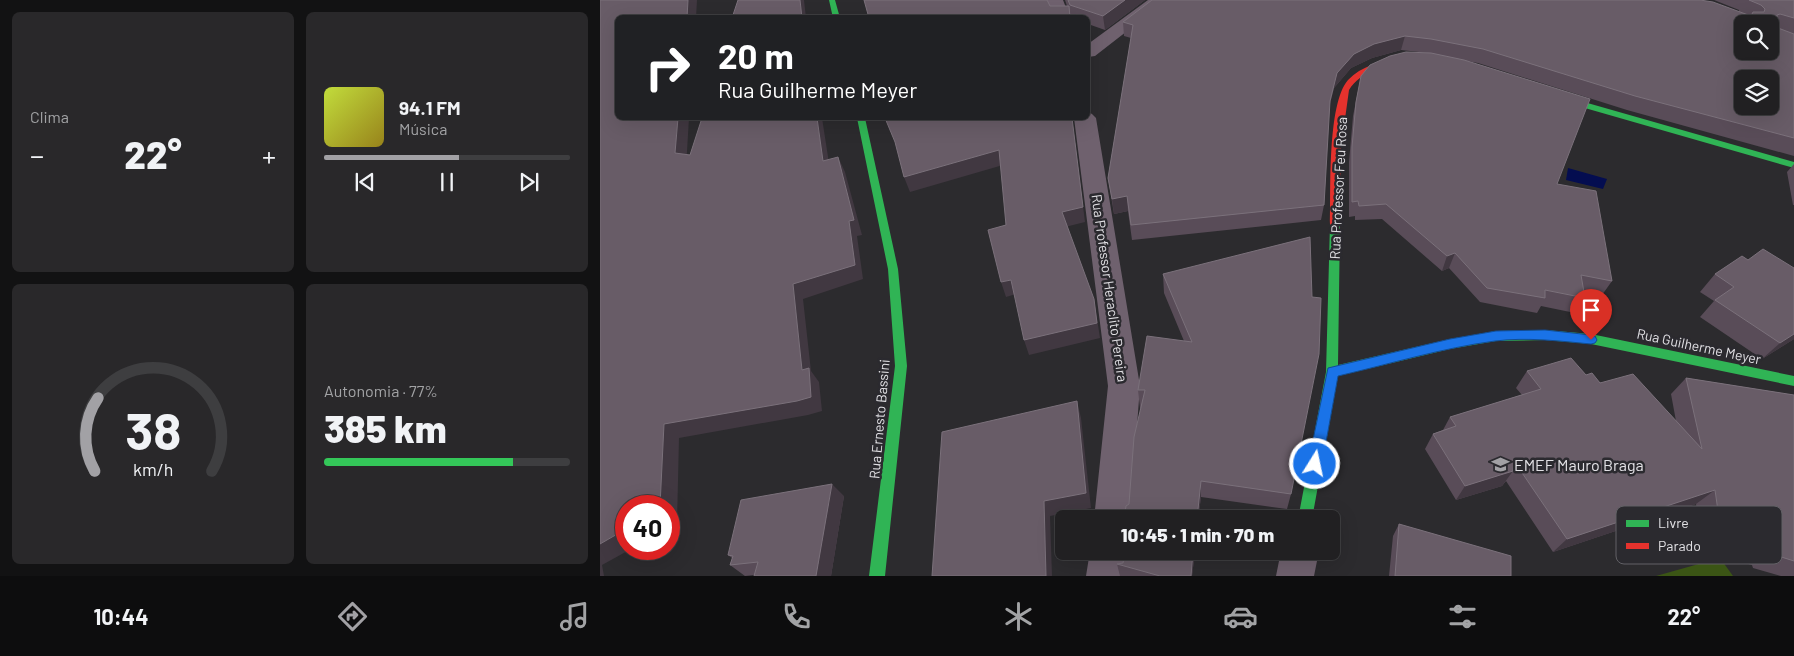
<!DOCTYPE html>
<html lang="pt">
<head>
<meta charset="utf-8">
<style>
  :root { --surface:#212022; --page:#29282a; --text:#f1f3f6; --muted:#a2a3a5; --line:#3e3e40; --accent:#a2a1a5 }
  body { margin:0; font-family:Barlow,sans-serif; background:var(--page); color:var(--text); height:100vh; display:flex; flex-direction:column; font-size:19px; white-space:nowrap }
  * { box-sizing:border-box; margin:0 }
  p { font-size:16px; color:var(--muted) }
  .icon { flex:none; width:28px; height:28px; fill:none; stroke:currentColor; stroke-width:2; stroke-linecap:round; stroke-linejoin:round }
  .map { position:relative; flex:1; overflow:hidden }
  .panel { display:flex; flex-direction:column; gap:12px; padding:12px; background:#121213; width:600px }
  .panel>* { flex:none }
  .hud { position:absolute; left:15px; top:15px; width:475px; height:105px; border-radius:8px; box-shadow:0 5px 20px #0002,0 0 0 1px var(--line); background:#202124; color:#fff; overflow:hidden }
  .buttons { position:absolute; left:1134px; top:15px; display:grid; gap:10px }
  .buttons a { display:grid; place-items:center; width:45px; height:45px; border-radius:8px; background:var(--surface); box-shadow:0 5px 20px #0002,0 0 0 1px var(--line); font-size:25px }
  .speed { position:absolute; left:15px; top:495px; display:flex; gap:10px; font-size:25px; font-weight:700; text-align:center }
  .speed>* { display:grid; place-content:center; width:65px; height:65px; border-radius:50%; background:var(--surface); box-shadow:0 5px 20px #0002,0 0 0 1px var(--line); line-height:1 }
  .speed .limit { border:8px solid #d22; background:#fff; color:#111 }
  .pin { position:absolute; display:grid; place-items:center; width:42px; height:42px; color:#fff; margin:-51px -21px; border-radius:50% 50% 50% 0; rotate:-45deg; box-shadow:0 0 5px #0007 }
  .pin .icon { rotate:45deg }
  .me { position:absolute; width:55px; margin:-28px; rotate:10deg; stroke-linejoin:round; filter:drop-shadow(0 0 4px #0008) }
  .turn { display:flex; align-items:center; gap:18px; height:105px; padding:0 20px; font-size:22px }
  .turn .icon { width:65px; height:65px; stroke-width:2.5 }
  .turn b { display:block; font-size:35px; line-height:42px }
  .big { font-size:38px; font-weight:800; line-height:1.1 }
  .panel .tile { flex:1; display:flex; flex-direction:column; justify-content:center; gap:8px; min-width:0; padding:0 18px; border-radius:8px; background:var(--page) }
  .panel .dial { align-items:center; gap:0 }
  .dial svg { height:130px; overflow:visible; fill:none; stroke:var(--line); stroke-width:7; stroke-linecap:round; text-anchor:middle }
  .dial text { fill:var(--text); stroke:none }
  .song { display:flex; align-items:center; gap:15px }
  .cover { width:60px; height:60px; border-radius:8px; background:linear-gradient(135deg,hsl(70 70% 55%),hsl(50 70% 35%)) }
  .played { height:5px; border-radius:2px; background:linear-gradient(90deg,var(--accent) 55%,var(--line) 55%) }
  .keys { display:flex; justify-content:space-around; direction:ltr }
  .heat { display:flex; justify-content:space-between; align-items:center; font-size:28px; direction:ltr }
  .charge { height:8px; border-radius:4px; background:linear-gradient(90deg,#34c759 77%,var(--line) 0) }
  .panel .tiles { flex:1; display:grid; gap:12px; grid-template-columns:repeat(2,1fr) }
  .trip { position:absolute; left:455px; top:510px; width:285px; height:50px; border-radius:8px; background:var(--surface); box-shadow:0 5px 20px #0002,0 0 0 1px var(--line); font-weight:800; line-height:50px; text-align:center }
  .dock { display:flex; height:80px; justify-content:space-around; align-items:center; background:#0d0d0e; color:var(--muted) }
  .dock .icon { width:35px; height:35px }
  .dock .active { color:var(--accent) }
  .dock b { font-size:22px; color:var(--text) }
  main { display:flex; flex:1; min-height:0 }
  .map>svg:first-child { display:block }
</style>
</head>
<body>
<main>
<section class="panel">
<div class="tiles">
<div class="tile"><p>Clima</p>
<div class="heat"><a>−</a><b class="big">22°</b><a>+</a></div>
</div>
<div class="tile">
<div class="song"><i class="cover"></i><div><b>94.1 FM</b><p>Música</p></div></div>
<div class="played"></div>
<div class="keys"><svg class="icon" aria-label="previous" viewBox="0 0 24 24"><path d="M18 5L8 12l10 7zM5 5v14"/></svg><svg class="icon" aria-label="pause" viewBox="0 0 24 24"><path d="M8 5v14M16 5v14"/></svg><svg class="icon" aria-label="next" viewBox="0 0 24 24"><path d="M6 5l10 7-10 7zM19 5v14"/></svg></div>
</div>
<div class="tile dial"><svg viewBox="0 0 100 80">
<path d="M14 69A42 42 0 1 1 86 69"/>
<path d="M14 69A42 42 0 0 1 16 24" stroke="#a2a1a5"/>
<text x="50" y="56" font-size="32" font-weight="700">38</text>
<text x="50" y="72" font-size="11">km/h</text>
</svg></div>
<div class="tile"><p>Autonomia · 77%</p><b class="big">385 km</b><div class="charge"></div></div>
</div>
</section>
<div class="map">
<svg width="1194" height="576" viewBox="0 0 1194 576">
  <rect width="100%" height="100%" fill="#2c2b2e"/>
  <path fill="#3b5515" d="M1120,558L1133,576H1056Z"/>
  <path fill="#040d50" d="M968,168L1007,179L1003,189L966,180Z"/>
  <g fill="none" stroke-linecap="round" stroke-linejoin="round">
    <path fill="#6f616e" fill-rule="evenodd" d="M447,0H463L470,18H453Z
      M548,0H567L495,56L488,57V44Z
      M488,112L492,114L496,118L540,386L530,519H494L508,386L474,118H488Z
      M490,551H528L524,576H486Z
      M681,551H719L714,576H676Z"/>
    <path fill="#30b455" fill-rule="evenodd" d="M229,0H235L240,18H233Z
      M950,94H956L1194,162V168L950,98Z
      M257,118H265L298,269L307,366L285,576H269L295,366L288,269Z
      M735,221L740,224L738,365L850,339L896,331L945,330L991,334L1194,376V386L991,344L945,340L896,341L850,349L738,376L712,519H698L726,372L730,224Z"/>
    <path fill="#e5322d" fill-rule="evenodd" d="M800,57H803V61C783,66 761,71 749,90L741,148L740,224L739,226H731L730,224C731,192 727,104 748,80C761,66 782,61 800,57Z"/>
  </g>
  <path fill="#594c58" d="M465,0H545L505,30L488,24V18H471L470,15L471,18H269L450,6H467Z
    M1114,0H1194V156L1027,110L878,63L867,61L957,184L1012,281L1002,295L984,292L985,298L975,313L941,306L937,313L880,302L849,268L842,271L782,219L755,220V216L749,217V162L753,116L761,76L828,53L801,50L772,58L751,68L734,88L729,107L724,205L721,220L532,240L528,211L514,214L508,178L531,38L524,36L523,22L1139,12V10Z
    M1194,164V205H1193L1187,172Z
    M1148,260L1194,268V339L1162,359L1100,317L1114,301L1100,292L1115,274Z
    M563,274L691,494L687,509L601,497L598,519H524L529,504L541,408H540L538,390L584,341L564,293Z
    M927,371L986,375L1076,421L1071,394L1086,378L1194,395V576H1181L1153,568L1152,565L1102,552L1096,504L953,552L906,481L902,486L856,500L825,449L833,434L843,430L850,417L922,395L916,388Z
    M244,496L231,576H154V575L145,576L130,565L132,558L128,555Z
    M799,524L911,576H789L793,536Z
    M595,551L592,576H520L517,564Z"/>
  <path fill="#413841" d="M88,0H97L96,18H87Z
    M200,0H204L206,18H202Z
    M525,0H545L505,30L503,16Z
    M805,36L801,50L772,58L751,68L734,88L727,116L730,101L737,73L754,54L774,44Z
    M78,118H89L86,168L75,153Z
    M217,118H222L231,176L223,161Z
    M472,118L485,222L465,227L462,212L472,118H473Z
    M399,150L403,165L310,192L304,177Z
    M238,157L245,172L262,235L257,236L263,279L203,299L211,371L219,382L222,411L208,415L79,438L77,523L69,528V506H60L64,424L202,370L193,284Z
    M527,196L528,211L514,214L512,199Z
    M855,253L849,268L842,271L847,256Z
    M411,280L416,294L406,297L401,282Z
    M494,299L500,338L429,355L424,340Z
    M1194,334V339L1162,359L1180,343Z
    M477,401L481,418L491,508L450,516L452,576H446L444,501Z
    M913,471L902,486L856,500L865,486Z
    M601,481V497L598,519H597Z
    M232,484L244,496L231,576H216Z
    M1115,490L1096,504L953,552L967,539Z
    M26,529V549H31L2,565L4,576H0V544Z
    M593,551H595L592,576H591Z"/>
  <path fill="#685c67" stroke="#7b717b" fill-rule="evenodd" d="M0,0H88L87,18H18V118H78L75,153L90,155L102,118H217L223,161L238,157L254,220L249,221L255,265L193,284L202,370L209,368L211,397L197,401L64,424L60,506H26V529L0,544Z
    M138,0H200L202,18H132Z
    M264,0H447L450,6H469L470,18H269Z
    M468,0H525L503,16L470,5Z
    M552,0H1100L1113,2L1151,16L1153,12H1164L1165,9L1161,5L1149,0H1194V18L1180,14L1177,15L1178,28L1194,34V138L1035,96L883,49L831,39L805,36L774,44L754,54L737,73L730,101L724,205L531,225L527,196L512,199L508,178L533,25L523,22ZM1142,24H1170V51H1142ZM1142,79H1170V106H1142Z
    M806,52L831,53L864,60L990,99L957,184L996,191L1012,281L981,275L985,298L945,290V298L887,288L855,253L847,256L786,204L759,206L758,201L752,202V147L756,102L761,76L770,65L790,56Z
    M285,118H472L483,207L462,212L494,299L497,323L424,340L411,280L401,282L388,230L406,225L399,150L304,177L295,142Z
    M710,237L712,297L721,298L719,354L691,494L601,481L597,519H524L526,506L529,504L534,437L545,390H538L547,336L592,342L563,274Z
    M1163,249L1194,268V334L1180,343L1115,300L1134,287L1115,274L1142,256L1148,260Z
    M971,358L986,375L992,373L1000,383L1033,374L1102,449L1086,378L1194,395V561L1175,555L1174,552L1122,539L1115,490L967,539L914,461L913,471L865,486L833,434L856,426L850,417L941,389L927,371Z
    M477,401L486,493L444,501L446,576H332L342,432Z
    M232,484L216,576H154L158,562L130,565L133,556L128,555L141,500Z
    M799,524L911,556V576H795Z
    M525,551H593L591,576H560L517,564L523,563Z"/>
  <path fill="#1a73e8" stroke="#114b97" d="M945,330L991,335L995,336L997,340L995,343L991,344C959,341 927,337 895,341C842,348 790,364 738,376L722,464L720,468L715,470L710,468L708,464L728,368L850,339L896,331Z"/>
  <defs>
    <symbol id="school-bare" viewBox="-9 -9 18 18"><path d="M0-5L7-2L0 1L-7-2ZM-4 1L0 2.5L4 1V4Q0 6-4 4Z" fill="#a2a1a5" stroke="#2b2a2f" stroke-width="2.5" paint-order="stroke"/></symbol>
  </defs>
  <g fill-rule="evenodd">
    <use href="#school-bare" x="888" y="452" width="25" height="25"/>
  </g>
  <g text-anchor="middle" dominant-baseline="central" stroke-width="5" stroke-linejoin="round" paint-order="stroke">
    <g font-size="14" fill="#e2e1e5" stroke="#2b2a2f">
      <text transform="translate(738 188) rotate(-87)">Rua Professor Feu Rosa</text>
      <text transform="translate(510 288) rotate(82)">Rua Professor Heraclito Pereira</text>
      <text transform="translate(1099 346) rotate(12)">Rua Guilherme Meyer</text>
      <text transform="translate(279 419) rotate(-85)">Rua Ernesto Bassini</text>
    </g>
    <g font-size="16" fill="#e2e1e5" stroke="#2b2a2f" text-anchor="start">
      <text x="914" y="464">EMEF Mauro Braga</text>
    </g>
  </g>
  <rect x="1016" y="506" width="166" height="58" rx="8" fill="#2b2a2f" stroke="#626166" stroke-width="1"/>
  <rect x="1026" y="520" width="23" height="7" fill="#30b455"/>
  <rect x="1026" y="543" width="23" height="6" fill="#e5322d"/>
  <g font-size="14" fill="#e2e1e5">
    <text x="1058" y="528">Livre</text>
    <text x="1058" y="551">Parado</text>
  </g>
</svg>
<div class="buttons">
<a><svg class="icon" aria-label="search" viewBox="0 0 24 24"><circle cx="10" cy="10" r="6"/><path d="M15 15l6 6"/></svg></a>
<a><svg class="icon" aria-label="layers" viewBox="0 0 24 24"><path d="M12 4l9 5-9 5-9-5zM3 14l9 5 9-5"/></svg></a>
</div>
<div class="speed"><div class="limit">40</div></div>
<div class="pin" style="left:991px;top:340px;background:#d93025"><svg class="icon" aria-label="arrive" viewBox="0 0 24 24"><path d="M6 21V4h12l-3 4 3 4H6"/></svg></div>
<svg class="me" style="left:715px;top:464px" viewBox="-20 -20 40 40"><circle r="17" fill="#1a73e8" stroke="#fff" stroke-width="3"/><path d="M0-11L8 9 0 5-8 9z" fill="#fff"/></svg>
<div class="trip">10:45 · 1 min · 70 m</div>
<div class="hud">
<div class="turn"><svg class="icon" aria-label="right" viewBox="0 0 24 24"><path d="M7 20v-9h11M14 6l5 5-5 5"/></svg><div><b>20 m</b>Rua Guilherme Meyer</div></div>
</div>
</div>
</main>
<nav class="dock">
<b>10:44</b>
<svg class="icon active" aria-label="directions" viewBox="0 0 24 24"><path d="M12 3l9 9-9 9-9-9zM9 14v-3h6M13 9l2 2-2 2"/></svg>
<svg class="icon" aria-label="music" viewBox="0 0 24 24"><path d="M9 18V5l10-2v13"/><circle cx="6" cy="18" r="3"/><circle cx="16" cy="16" r="3"/></svg>
<svg class="icon" aria-label="phone" viewBox="0 0 24 24"><path d="M5 4h4l2 5-3 2q2 4 5 5l2-3 5 2v4C11 20 4 13 5 4z"/></svg>
<svg class="icon" aria-label="climate" viewBox="0 0 24 24"><path d="M12 3v18M4 7l16 10M4 17L20 7"/></svg>
<svg class="icon" aria-label="car" viewBox="0 0 24 24"><path d="M5 17H2v-5l4-1 3-4h7l3 4 3 1v5h-3M9 17h6M6 11h13"/><circle cx="7" cy="17" r="2"/><circle cx="17" cy="17" r="2"/></svg>
<svg class="icon" aria-label="filters" viewBox="0 0 24 24"><path d="M4 7h16M4 17h16"/><circle cx="9" cy="7" r="2"/><circle cx="15" cy="17" r="2"/></svg>
<b>22°</b>
</nav>
</body>
</html>
